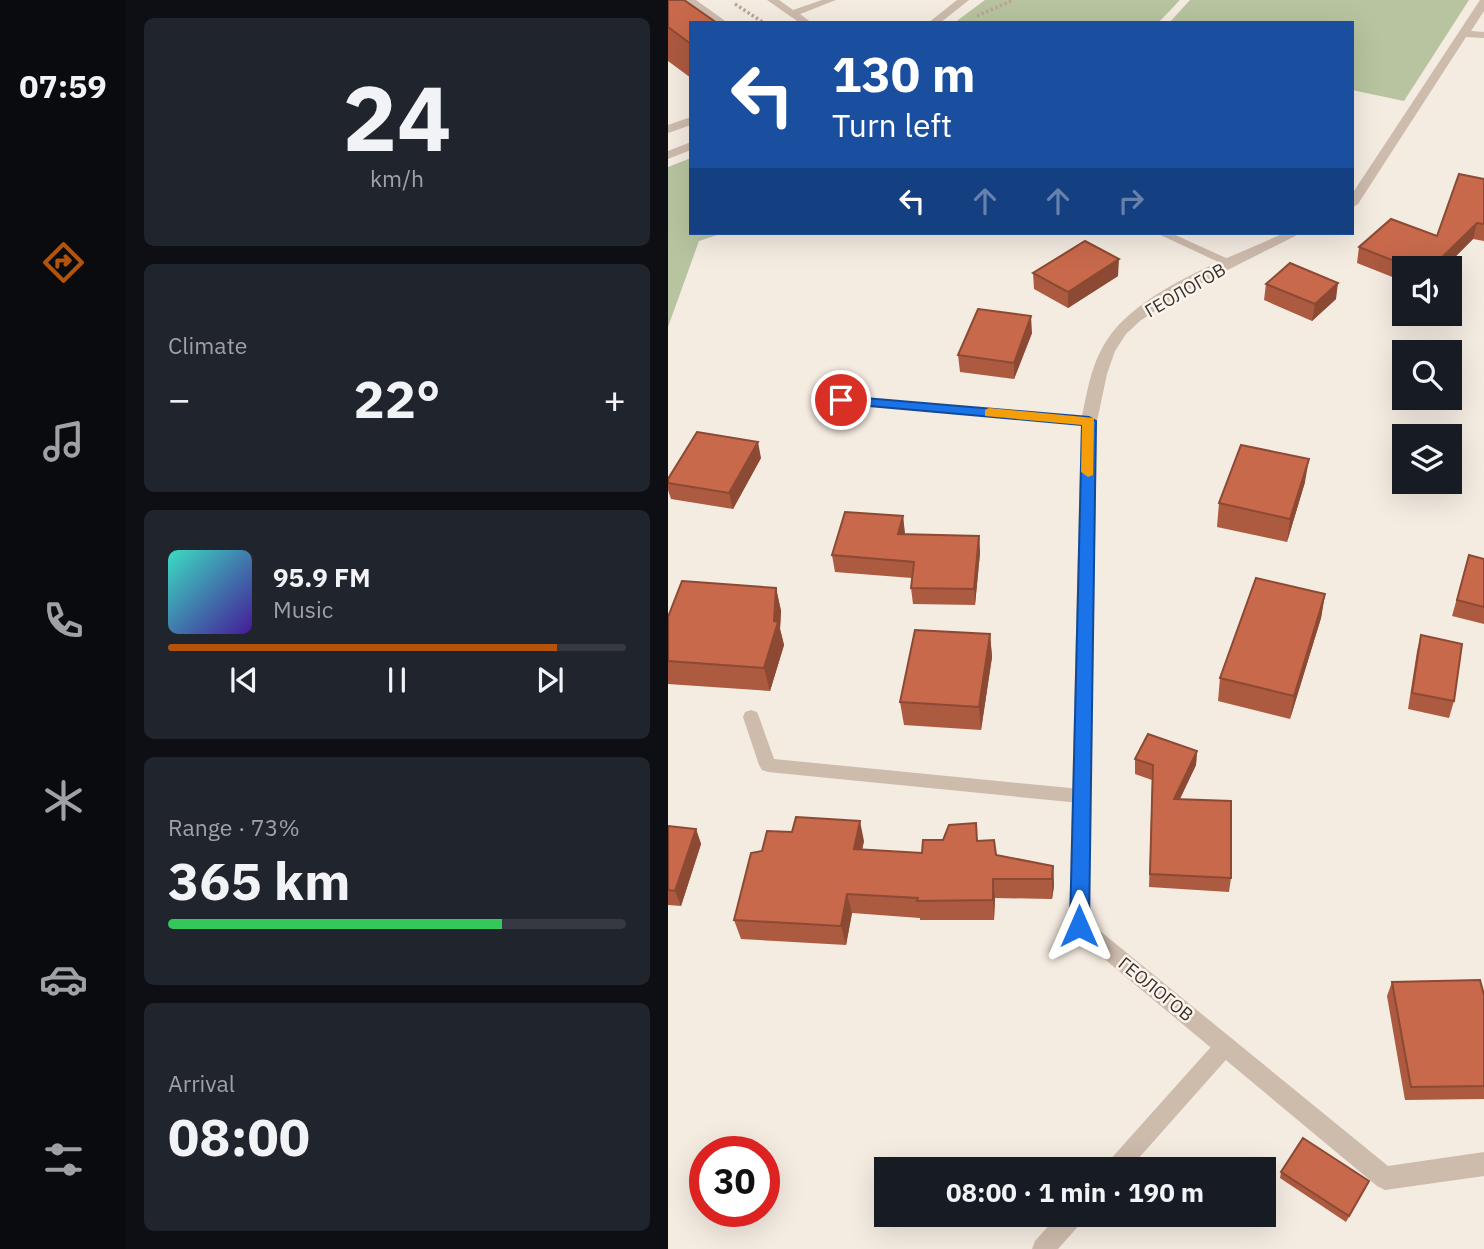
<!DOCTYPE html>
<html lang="en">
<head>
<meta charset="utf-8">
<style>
  :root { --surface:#171b24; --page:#20242c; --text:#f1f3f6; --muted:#9ea1a6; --line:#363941; --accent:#b45309 }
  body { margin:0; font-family:"IBM Plex Sans",sans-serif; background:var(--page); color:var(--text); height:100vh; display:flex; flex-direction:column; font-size:26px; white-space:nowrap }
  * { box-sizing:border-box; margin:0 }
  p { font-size:23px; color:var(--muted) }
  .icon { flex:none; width:38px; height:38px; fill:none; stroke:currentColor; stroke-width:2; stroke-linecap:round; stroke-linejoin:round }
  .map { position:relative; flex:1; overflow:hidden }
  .sheet { display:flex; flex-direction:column; gap:18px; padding:18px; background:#0d0f14; width:542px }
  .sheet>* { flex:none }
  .hud { position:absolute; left:21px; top:21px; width:665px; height:214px; border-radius:0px; box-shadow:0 7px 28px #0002; background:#1a4fa0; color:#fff; overflow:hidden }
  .controls { position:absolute; left:724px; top:256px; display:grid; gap:14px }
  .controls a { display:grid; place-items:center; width:70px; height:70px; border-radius:0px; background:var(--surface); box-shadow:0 7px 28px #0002; font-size:35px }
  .speed { position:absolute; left:21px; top:1136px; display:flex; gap:14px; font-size:35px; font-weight:700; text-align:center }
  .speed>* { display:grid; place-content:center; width:91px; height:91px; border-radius:50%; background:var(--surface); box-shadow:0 7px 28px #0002; line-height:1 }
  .speed .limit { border:10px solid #d22; background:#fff; color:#111 }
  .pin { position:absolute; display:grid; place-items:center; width:60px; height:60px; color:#fff; margin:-30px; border:4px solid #fff; border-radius:50%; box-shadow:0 2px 7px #0007 }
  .me { position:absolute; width:77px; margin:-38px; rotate:0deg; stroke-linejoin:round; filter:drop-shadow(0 0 5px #0008) }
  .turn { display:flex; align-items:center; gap:24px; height:147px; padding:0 28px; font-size:32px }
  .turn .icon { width:91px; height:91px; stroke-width:2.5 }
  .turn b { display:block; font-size:49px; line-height:60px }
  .lanes { display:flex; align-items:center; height:66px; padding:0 28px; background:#0003; justify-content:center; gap:35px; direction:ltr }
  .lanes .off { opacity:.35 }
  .big { font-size:52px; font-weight:700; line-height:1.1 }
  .sheet .card { flex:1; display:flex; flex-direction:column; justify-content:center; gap:10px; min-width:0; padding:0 24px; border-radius:10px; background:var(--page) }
  .sheet .dial { align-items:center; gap:0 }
  .dial b { font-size:91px; line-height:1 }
  .song { display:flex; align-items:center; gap:21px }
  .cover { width:84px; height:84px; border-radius:10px; background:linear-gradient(135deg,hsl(170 70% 55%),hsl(260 70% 35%)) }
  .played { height:7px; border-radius:4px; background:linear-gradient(90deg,var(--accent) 85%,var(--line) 85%) }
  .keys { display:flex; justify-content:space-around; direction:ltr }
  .heat { display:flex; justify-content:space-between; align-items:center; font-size:38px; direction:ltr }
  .charge { height:10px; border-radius:5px; background:linear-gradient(90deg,#34c759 73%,var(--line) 0) }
  .trip { position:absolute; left:206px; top:1157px; width:402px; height:70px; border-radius:0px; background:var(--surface); box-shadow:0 7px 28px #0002; font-weight:700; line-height:70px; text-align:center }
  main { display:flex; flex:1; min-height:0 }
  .tabs { display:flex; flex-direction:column; width:126px; justify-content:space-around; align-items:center; background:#090b0e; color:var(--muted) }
  .tabs .icon { width:49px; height:49px }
  .tabs .active { color:var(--accent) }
  .tabs b { font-size:32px; color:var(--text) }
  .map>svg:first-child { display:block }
</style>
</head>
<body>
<main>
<nav class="tabs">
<b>07:59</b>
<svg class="icon active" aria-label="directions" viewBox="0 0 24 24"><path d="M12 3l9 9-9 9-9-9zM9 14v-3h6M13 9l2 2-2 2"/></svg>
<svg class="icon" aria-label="music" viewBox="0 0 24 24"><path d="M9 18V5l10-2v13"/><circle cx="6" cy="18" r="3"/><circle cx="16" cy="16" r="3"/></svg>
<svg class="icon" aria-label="phone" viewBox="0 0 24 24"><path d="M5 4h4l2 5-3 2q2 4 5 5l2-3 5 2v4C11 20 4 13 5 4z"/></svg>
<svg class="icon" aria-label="climate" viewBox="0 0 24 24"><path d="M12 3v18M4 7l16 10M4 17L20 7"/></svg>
<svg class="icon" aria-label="car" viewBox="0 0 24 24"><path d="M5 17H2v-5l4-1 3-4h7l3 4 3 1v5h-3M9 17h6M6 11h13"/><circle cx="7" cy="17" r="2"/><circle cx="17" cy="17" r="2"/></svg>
<svg class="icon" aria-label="filters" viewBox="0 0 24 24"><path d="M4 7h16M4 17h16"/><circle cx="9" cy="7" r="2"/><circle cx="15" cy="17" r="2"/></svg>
</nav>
<section class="sheet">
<div class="card dial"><b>24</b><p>km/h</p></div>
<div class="card"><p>Climate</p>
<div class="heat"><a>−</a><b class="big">22°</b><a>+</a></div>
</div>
<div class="card">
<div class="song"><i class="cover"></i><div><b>95.9 FM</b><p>Music</p></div></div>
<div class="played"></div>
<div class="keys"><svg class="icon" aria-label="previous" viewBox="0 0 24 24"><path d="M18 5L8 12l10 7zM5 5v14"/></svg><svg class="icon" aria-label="pause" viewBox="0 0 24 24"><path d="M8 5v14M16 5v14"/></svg><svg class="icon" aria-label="next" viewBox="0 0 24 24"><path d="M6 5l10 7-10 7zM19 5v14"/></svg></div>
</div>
<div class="card"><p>Range · 73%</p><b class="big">365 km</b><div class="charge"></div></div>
<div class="card"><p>Arrival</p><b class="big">08:00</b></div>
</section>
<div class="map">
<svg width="816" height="1249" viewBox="0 0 816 1249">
  <rect width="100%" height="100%" fill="#f4ebe1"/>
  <path fill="#b8c4a0" d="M317,0H512L490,23H286Z
    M522,0H801L736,101L684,90V23H501Z
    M23,158V233H55L31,241L0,327V167Z"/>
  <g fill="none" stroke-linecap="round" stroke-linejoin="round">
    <path stroke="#b9a596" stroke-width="3.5" stroke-dasharray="2.5 2.5" stroke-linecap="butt" d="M67,4L96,23
      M309,16L345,0"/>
    <path fill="#cdbbac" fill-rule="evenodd" d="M17,0H28L60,23H48Z
      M99,0H111L125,10L154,0H168L132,14L144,23H132Z
      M488,233H503L569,263L567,266H559Z
      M172,396L421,417L428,421L421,425L167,403L165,400Z
      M83,710L89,712L91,717L106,759L412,789L418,791L421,796L418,801L412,803L100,772L94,770L91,765L75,717L77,712Z
      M557,1037L564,1039L567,1046L564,1053L461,1169H436L440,1162L550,1039Z
      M391,1214H417L414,1222L390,1249H364L367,1241Z"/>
    <path fill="#cdbbac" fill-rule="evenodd" d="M289,0H301L272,23H260Z
      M812,0H816V11L803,31L816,32V38L798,37L690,204L684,208V194Z
      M23,117V125L0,133V125Z
      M23,142V150L0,159V151Z
      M616,233H633L514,293L472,321L458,334L447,351L439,374L429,421L421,922L720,1166L816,1152V1176L717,1190L709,1186L404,932L401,926L413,421C419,393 423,364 439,340C472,289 562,258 616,233Z"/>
  </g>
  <path fill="#ac5a40" d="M0,0L23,23V78L0,61Z
    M816,179V241L805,239L776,268H737V282L689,263L691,247L769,236Z
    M365,273L450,276L400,308L366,289Z
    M598,284L668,299L644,321L596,300Z
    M364,333L346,379L292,372L290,355Z
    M93,458L65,509L3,499L0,490V479Z
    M637,482L619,542L549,527L551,503Z
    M235,516L236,535L311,536L312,553L307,605L245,604L243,588L244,578L167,572L164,555Z
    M801,555L816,559V624L784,616Z
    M108,588L113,611L112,629L116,645L102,691L0,684V617Z
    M657,594L653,618L622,719L550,701L552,678Z
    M322,634L324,657L313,730L236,725L232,702Z
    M753,635L786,701L781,718L740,709L749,651Z
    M529,751L528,765L512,799L563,878L561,892L481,887L484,780L467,774V759Z
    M0,826L28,829L33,844L13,906L0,905Z
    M196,841L194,849L254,853L310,841L328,855L385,866L386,886L384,899L327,898L326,920H252V918L184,913L178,945L73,939L66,920Z
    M724,982L816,995V1099L737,1100L719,996Z
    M613,1172L698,1187L678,1222L612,1178Z"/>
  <path fill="#8c4a34" d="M809,223L805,239L776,268H763Z
    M451,259L450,276L400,308V292Z
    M670,283L668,299L644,321L647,304Z
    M363,316L364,333L346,379V363Z
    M90,442L93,458L65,509L61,493Z
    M641,459L637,482L619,542L622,519Z
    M235,516L237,533L232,551L230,534Z
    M311,536L312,553L307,605L306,589Z
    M108,588L113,611L112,629L116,645L102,691L96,668Z
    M657,594L653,618L622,719L626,696Z
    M322,634L324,657L313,730L311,707Z
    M529,751L528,765L505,813L506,799Z
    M192,821L196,841L190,868L186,849Z
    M28,829L33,844L13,906L7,891Z
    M385,866L386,886L384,899V879Z
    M325,879L327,898L326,920L325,900Z
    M179,894L184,913L178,945L173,926Z"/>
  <path fill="#c8694b" stroke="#8c4a34" stroke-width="2" d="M0,0H16L49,23H23V44L0,27Z
    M791,174L816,179V224L809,223L763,268H744L691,247L723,219L769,236Z
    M417,241L451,259L400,292L365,273Z
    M622,263L670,283L647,304L598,284Z
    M310,309L363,316L346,363L290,355Z
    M29,432L90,442L61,493L0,483V479Z
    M573,445L641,459L622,519L551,503Z
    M177,512L235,516L230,534L311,536L306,589L243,588L246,562L164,555Z
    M801,555L816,559V607L789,600Z
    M588,578L657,594L626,696L552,678Z
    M14,581L108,588L106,621L110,622L96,668L0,661V617Z
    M247,630L322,634L311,707L232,702Z
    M753,635L794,644L786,701L744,693Z
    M480,734L529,751L506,799L563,801V878L482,874L485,765L467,759Z
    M128,817L192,821L186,849L254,853L255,840H275L281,825L308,823L309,841L326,840L328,855L385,866L384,879H325V900L249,901L250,898L179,894L173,926L66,920L83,853L94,851L99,831L124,832Z
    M0,826L28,829L7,891L0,890Z
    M812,980L816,995V1086L743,1087L724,982Z
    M635,1138L701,1181L681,1216L613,1172Z"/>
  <path fill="#1a73e8" stroke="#114b97" stroke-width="2" d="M173,396L421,417L428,421L421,926L418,932L411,934L404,932L402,926L414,425L168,403V397Z"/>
  <path fill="#f59e0b" d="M321,408L426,418L425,475L420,477L413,472L414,425L317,416V410Z"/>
  <g text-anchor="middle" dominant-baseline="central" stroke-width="5" stroke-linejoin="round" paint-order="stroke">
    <g font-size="18" fill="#3b302b" stroke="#fbf5ee">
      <text transform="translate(517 290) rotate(-30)">ГЕОЛОГОВ</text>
      <text transform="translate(488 989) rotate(39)">ГЕОЛОГОВ</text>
    </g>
  </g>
</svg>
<div class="controls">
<a><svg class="icon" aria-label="sound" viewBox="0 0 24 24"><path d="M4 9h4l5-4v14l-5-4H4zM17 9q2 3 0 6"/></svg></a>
<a><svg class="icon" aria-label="search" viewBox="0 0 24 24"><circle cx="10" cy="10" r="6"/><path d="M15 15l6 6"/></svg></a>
<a><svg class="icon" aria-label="layers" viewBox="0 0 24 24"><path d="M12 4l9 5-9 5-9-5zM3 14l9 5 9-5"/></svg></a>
</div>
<div class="speed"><div class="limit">30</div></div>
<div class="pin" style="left:173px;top:400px;background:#d93025"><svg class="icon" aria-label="arrive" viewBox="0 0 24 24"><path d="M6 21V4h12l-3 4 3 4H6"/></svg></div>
<svg class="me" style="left:411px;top:926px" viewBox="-20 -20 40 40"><path d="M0-17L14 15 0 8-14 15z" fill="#1a73e8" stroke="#fff" stroke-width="4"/></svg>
<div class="trip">08:00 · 1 min · 190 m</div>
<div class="hud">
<div class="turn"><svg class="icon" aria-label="left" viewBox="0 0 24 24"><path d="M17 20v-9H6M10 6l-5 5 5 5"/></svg><div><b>130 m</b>Turn left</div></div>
<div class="lanes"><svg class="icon" aria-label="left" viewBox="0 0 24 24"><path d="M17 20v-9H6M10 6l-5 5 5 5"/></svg><svg class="icon off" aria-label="ahead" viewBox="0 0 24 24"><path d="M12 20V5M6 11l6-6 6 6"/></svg><svg class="icon off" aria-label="ahead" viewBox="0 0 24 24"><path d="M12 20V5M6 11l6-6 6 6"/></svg><svg class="icon off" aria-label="right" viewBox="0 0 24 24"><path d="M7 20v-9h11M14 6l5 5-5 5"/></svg></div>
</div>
</div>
</main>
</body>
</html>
